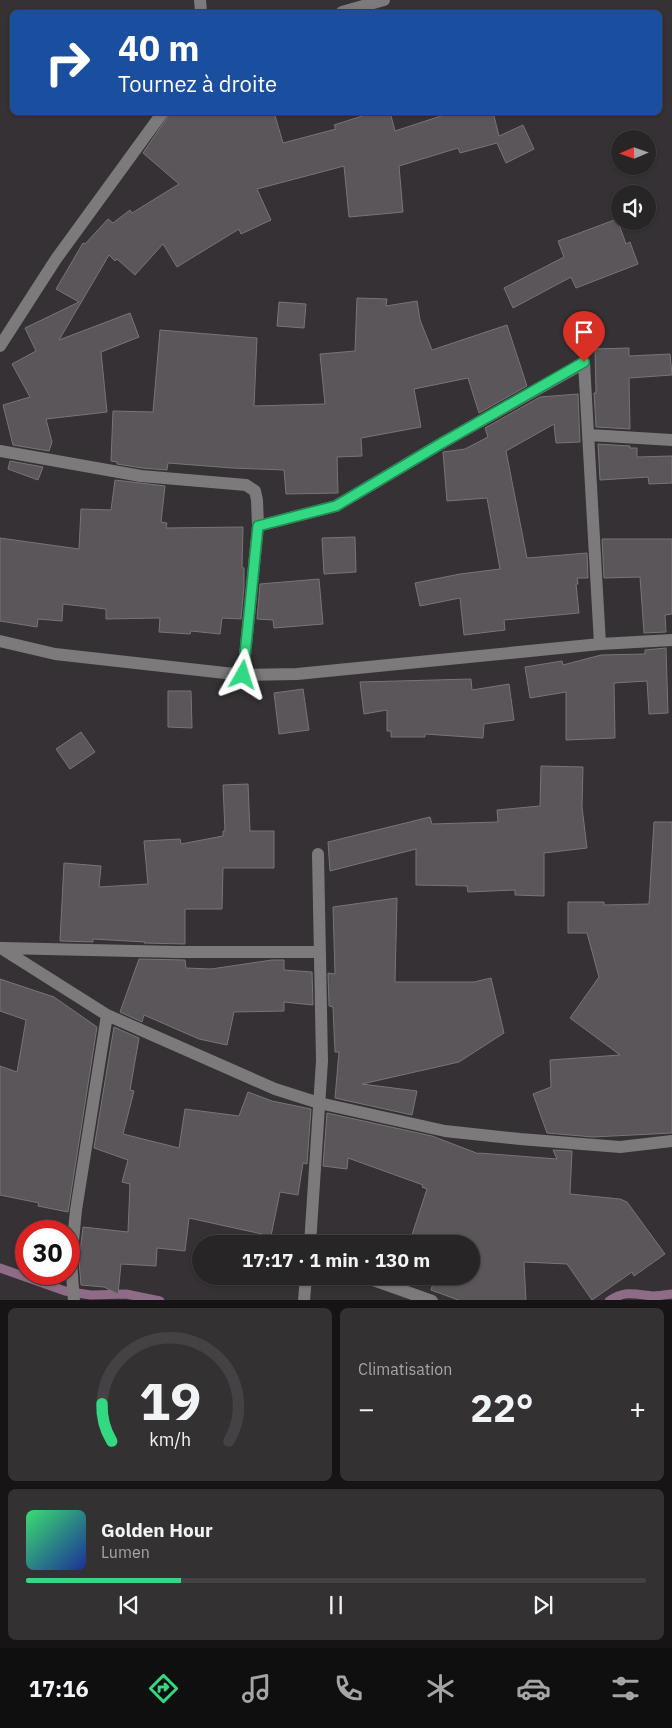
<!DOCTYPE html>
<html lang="fr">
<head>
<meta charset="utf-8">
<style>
  :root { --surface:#282527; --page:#343133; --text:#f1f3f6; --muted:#a5a5a7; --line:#444244; --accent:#32d882 }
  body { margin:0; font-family:"IBM Plex Sans",sans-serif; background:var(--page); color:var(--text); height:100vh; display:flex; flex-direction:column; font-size:19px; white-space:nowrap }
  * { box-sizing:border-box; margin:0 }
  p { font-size:16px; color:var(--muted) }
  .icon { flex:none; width:28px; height:28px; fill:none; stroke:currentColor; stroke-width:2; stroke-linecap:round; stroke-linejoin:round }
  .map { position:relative; height:1300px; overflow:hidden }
  .panel { display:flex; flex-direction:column; gap:8px; padding:8px; background:#161415; flex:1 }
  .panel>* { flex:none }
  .banner { position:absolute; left:10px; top:10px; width:652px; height:105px; border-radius:8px; box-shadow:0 1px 4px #0004,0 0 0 1px var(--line); background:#1a4fa0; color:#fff; overflow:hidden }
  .needle { width:32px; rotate:268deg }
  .fabs { position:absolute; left:611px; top:130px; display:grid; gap:10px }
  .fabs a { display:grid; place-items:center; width:45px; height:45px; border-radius:50%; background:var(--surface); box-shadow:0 1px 4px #0004,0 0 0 1px var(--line); font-size:25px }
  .speed { position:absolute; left:15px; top:1220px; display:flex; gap:10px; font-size:25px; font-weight:700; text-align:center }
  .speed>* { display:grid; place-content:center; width:65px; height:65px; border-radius:50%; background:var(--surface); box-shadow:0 1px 4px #0004,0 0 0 1px var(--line); line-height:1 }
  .speed .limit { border:8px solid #d22; background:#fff; color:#111 }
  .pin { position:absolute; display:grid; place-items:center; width:42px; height:42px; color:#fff; margin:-51px -21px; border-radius:50% 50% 50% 0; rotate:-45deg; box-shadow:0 0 5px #0007 }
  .pin .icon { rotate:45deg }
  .me { position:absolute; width:55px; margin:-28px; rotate:6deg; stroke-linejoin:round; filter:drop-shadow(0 0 4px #0008) }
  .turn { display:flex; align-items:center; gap:18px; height:105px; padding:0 25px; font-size:22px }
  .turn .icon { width:65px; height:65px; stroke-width:2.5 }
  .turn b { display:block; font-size:35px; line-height:42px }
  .big { font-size:38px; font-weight:700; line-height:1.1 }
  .panel .card { flex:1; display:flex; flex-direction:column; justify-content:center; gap:8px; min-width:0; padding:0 18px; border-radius:8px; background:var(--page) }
  .panel .dial { align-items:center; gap:0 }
  .dial svg { height:130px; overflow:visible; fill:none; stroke:var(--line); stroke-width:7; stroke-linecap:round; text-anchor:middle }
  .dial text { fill:var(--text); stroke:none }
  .song { display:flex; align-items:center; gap:15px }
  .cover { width:60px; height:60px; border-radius:8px; background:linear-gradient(135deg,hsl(140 70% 55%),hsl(230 70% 35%)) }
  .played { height:5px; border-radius:2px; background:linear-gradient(90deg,var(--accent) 25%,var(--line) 25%) }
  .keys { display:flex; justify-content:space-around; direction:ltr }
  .heat { display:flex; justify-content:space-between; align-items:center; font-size:28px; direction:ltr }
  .panel .tiles { flex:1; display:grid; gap:8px; grid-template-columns:1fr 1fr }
  .card:last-child { grid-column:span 2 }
  .trip { position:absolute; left:192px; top:1235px; width:288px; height:50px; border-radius:25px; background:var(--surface); box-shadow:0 1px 4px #0004,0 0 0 1px var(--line); font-weight:700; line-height:50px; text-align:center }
  .menu { display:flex; height:80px; justify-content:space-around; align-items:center; background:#100f10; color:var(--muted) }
  .menu .icon { width:35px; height:35px }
  .menu .current { color:var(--accent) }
  .menu b { font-size:22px; color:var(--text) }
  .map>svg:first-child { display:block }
</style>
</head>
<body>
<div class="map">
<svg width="672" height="1301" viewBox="0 0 672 1301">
  <rect width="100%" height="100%" fill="#353134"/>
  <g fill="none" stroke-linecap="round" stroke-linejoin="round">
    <path stroke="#8e6b86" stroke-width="9" d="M0,1268L65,1291L91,1295L126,1294L160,1301
      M609,1301C625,1290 635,1294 652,1296C658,1296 665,1295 672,1294"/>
  </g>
  <path fill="#5a5659" stroke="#787477" d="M171,112H274L283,143L336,129L334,125L375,112H390L395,131L453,112H493L499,136L523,125L534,149L506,163L497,143L460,153L458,148L399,166L403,212L349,217L344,166L257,189L271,220L241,234L239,229L177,267L163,244L135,275L117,259L115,261L109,255L59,340L130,313L139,337L101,352L107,412L46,419L52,442L49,451L13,445L3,405L30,397L12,364L36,351L25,328L79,302L56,289L83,243L85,244L108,219L113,223L130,210L132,213L179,184L143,153Z
    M617,219L626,244L630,242L638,264L576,288L571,277L513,308L504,288L564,257L558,241Z
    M357,298L387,299L386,306L417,301L420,320L432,350L507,325L527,386L479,413L468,378L414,389L421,427L361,438L362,456L337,457L338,493L286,494L284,470L232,468L168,463L167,470L142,468L117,464V462L111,461L113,411L153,412L160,330L257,338L254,406L325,404L320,354L355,351Z
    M279,302L306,304L304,328L277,326Z
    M629,348V356L670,354L672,375L629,378L630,429L596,427L594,393H596L595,349Z
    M578,394L580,442L556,443L554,424L506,451L527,558L587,553L588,578H577L578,584H576L579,613L504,620L505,630L464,635L460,598L420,606L415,583L460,574L500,569L487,498L447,501L443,452L465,449L488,437L485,428L540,397Z
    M598,444L630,446V448H637V457L672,456V483L649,484L648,477L600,480Z
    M10,461L43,467L38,480L8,469Z
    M115,480L165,486L161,522L167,523L166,528L243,527L242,567L244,568V586L241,619L222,618L220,634L191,631L190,634L159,632L160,618L106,619V609L63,604L62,621L38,619L37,627L0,621V538L79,549L81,509L111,510Z
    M355,537L356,572L324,574L322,538Z
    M602,539H672V614L665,615L666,632L644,633L640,577L604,578Z
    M319,579L323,624L274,628L273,620L257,619L260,584Z
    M666,648L668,713L649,714L647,681L614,683L615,738L566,740V692L530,698L525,667L562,661L563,665L601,655L645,654V650Z
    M471,679L472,690L509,684L514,720L484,724L483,738L425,734V737H391V731H387V710L364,714L360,682Z
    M303,689L309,730L279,734L274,693Z
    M168,691H191L192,728L168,727Z
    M81,732L95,752L70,769L56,749Z
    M541,766L583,767L582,807L587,848L544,853V896L515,895V890L468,892L467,886L416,885V849L330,871L328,842L430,817L432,824L498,822L497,810L540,806Z
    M248,784L250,831H274V868H223L222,909H185V944L144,943L145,942L93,939V942L60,941L64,863L101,866L99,887L148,884L144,841L180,839L181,844L223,836V831H225L223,785Z
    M654,822H672V1133L593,1137L547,1133L533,1094L551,1087L550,1060L620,1055L570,1018L599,977L587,933H568V902H604V905L649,904Z
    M397,898L395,982H474L491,978L504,1033L459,1062L362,1084L417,1091L412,1115L335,1098L339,1052H335L333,1007L329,1006L328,973L335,974L333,907Z
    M139,959L185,960L186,968L211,969L272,960H284V970L312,972L313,1005L284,1002V1011L234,1012L227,1045L199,1039L144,1015L142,1022L120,1012Z
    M0,979L54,997L97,1027L68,1212L38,1206L39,1203L0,1195V1066L17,1072L26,1020L0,1011Z
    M114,1027L139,1038L130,1090L134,1091L123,1134L179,1148L185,1109L239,1116L248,1092L272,1101L311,1109L307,1164L303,1163L298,1195L280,1192L271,1236L189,1218L185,1251L157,1248L156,1266L121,1264L118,1294L104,1287L81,1285L79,1261L83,1227L128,1232L130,1184L122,1182L128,1160L94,1148Z
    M327,1113L432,1136L479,1154V1153L557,1159L553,1150L572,1151L570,1194L620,1199L627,1202L665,1254L634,1276L632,1272L592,1300L567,1264L524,1262L526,1301H461L431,1290L435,1276H471V1244H409L427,1189L422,1187L423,1185L348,1158L347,1169L323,1166Z"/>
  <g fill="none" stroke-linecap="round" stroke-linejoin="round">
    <path stroke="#7c7a7b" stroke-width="12" d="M200,0L201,12
      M342,12L384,0
      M0,346L56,259L163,112
      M589,435L672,440
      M0,451L141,476L246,485L255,491L257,500L258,526L243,675
      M258,526L336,506L442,443L584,363L600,644
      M0,641L55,654L243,675L297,674L600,644L672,640
      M1,948L107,1015L275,1089L319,1103L445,1131L520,1139L620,1147L672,1141
      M2,948L177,952H320
      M310,1244L322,1061L318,854
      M362,1276L432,1301
      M74,1301L71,1262L76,1210L107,1015
      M304,1301L306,1276"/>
  </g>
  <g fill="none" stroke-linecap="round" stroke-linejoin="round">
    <defs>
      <path id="route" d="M243,675L258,526L336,506L442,443L584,362"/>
    </defs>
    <use href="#route" stroke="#208c54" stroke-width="12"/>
    <use href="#route" stroke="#32d882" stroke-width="9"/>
  </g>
</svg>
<div class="fabs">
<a><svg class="needle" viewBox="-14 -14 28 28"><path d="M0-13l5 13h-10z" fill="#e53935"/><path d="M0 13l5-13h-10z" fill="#a5a5a7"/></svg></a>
<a><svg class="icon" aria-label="sound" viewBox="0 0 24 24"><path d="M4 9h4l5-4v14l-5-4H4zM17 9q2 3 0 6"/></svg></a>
</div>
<div class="speed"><div class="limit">30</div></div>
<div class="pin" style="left:584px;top:362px;background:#d93025"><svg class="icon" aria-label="arrive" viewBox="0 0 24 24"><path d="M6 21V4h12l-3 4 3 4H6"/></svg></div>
<svg class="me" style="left:243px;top:675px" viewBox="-20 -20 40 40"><path d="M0-17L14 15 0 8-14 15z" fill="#32d882" stroke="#fff" stroke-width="4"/></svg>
<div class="trip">17:17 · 1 min · 130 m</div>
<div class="banner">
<div class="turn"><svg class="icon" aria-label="right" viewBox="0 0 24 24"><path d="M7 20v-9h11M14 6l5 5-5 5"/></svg><div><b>40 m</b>Tournez à droite</div></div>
</div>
</div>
<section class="panel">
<div class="tiles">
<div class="card dial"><svg viewBox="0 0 100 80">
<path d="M14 69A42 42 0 1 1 86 69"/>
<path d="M14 69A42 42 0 0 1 8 46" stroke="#32d882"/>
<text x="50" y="56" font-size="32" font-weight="700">19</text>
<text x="50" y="72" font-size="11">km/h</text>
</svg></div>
<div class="card"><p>Climatisation</p>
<div class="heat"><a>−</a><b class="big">22°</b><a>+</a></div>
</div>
<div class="card">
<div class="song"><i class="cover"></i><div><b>Golden Hour</b><p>Lumen</p></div></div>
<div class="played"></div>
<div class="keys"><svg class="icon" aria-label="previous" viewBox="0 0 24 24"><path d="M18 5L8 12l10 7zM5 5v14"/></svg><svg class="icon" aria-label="pause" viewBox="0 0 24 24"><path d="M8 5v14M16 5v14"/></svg><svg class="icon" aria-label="next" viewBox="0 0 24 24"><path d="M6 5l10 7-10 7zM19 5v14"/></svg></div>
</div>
</div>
</section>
<nav class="menu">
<b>17:16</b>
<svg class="icon current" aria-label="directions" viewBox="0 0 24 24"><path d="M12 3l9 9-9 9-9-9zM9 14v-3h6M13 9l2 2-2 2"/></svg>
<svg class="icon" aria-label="music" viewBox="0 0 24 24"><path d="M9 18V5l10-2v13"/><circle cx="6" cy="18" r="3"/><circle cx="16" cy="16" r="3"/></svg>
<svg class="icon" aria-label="phone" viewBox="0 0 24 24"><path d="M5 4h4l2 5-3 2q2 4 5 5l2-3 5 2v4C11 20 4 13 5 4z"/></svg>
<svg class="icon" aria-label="climate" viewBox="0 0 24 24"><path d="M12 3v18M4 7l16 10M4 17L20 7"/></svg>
<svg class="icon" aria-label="car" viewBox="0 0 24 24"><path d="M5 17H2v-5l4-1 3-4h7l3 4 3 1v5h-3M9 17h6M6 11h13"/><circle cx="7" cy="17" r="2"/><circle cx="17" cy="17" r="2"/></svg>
<svg class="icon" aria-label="filters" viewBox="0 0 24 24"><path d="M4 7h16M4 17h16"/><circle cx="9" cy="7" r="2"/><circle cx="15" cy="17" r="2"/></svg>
</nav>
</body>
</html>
